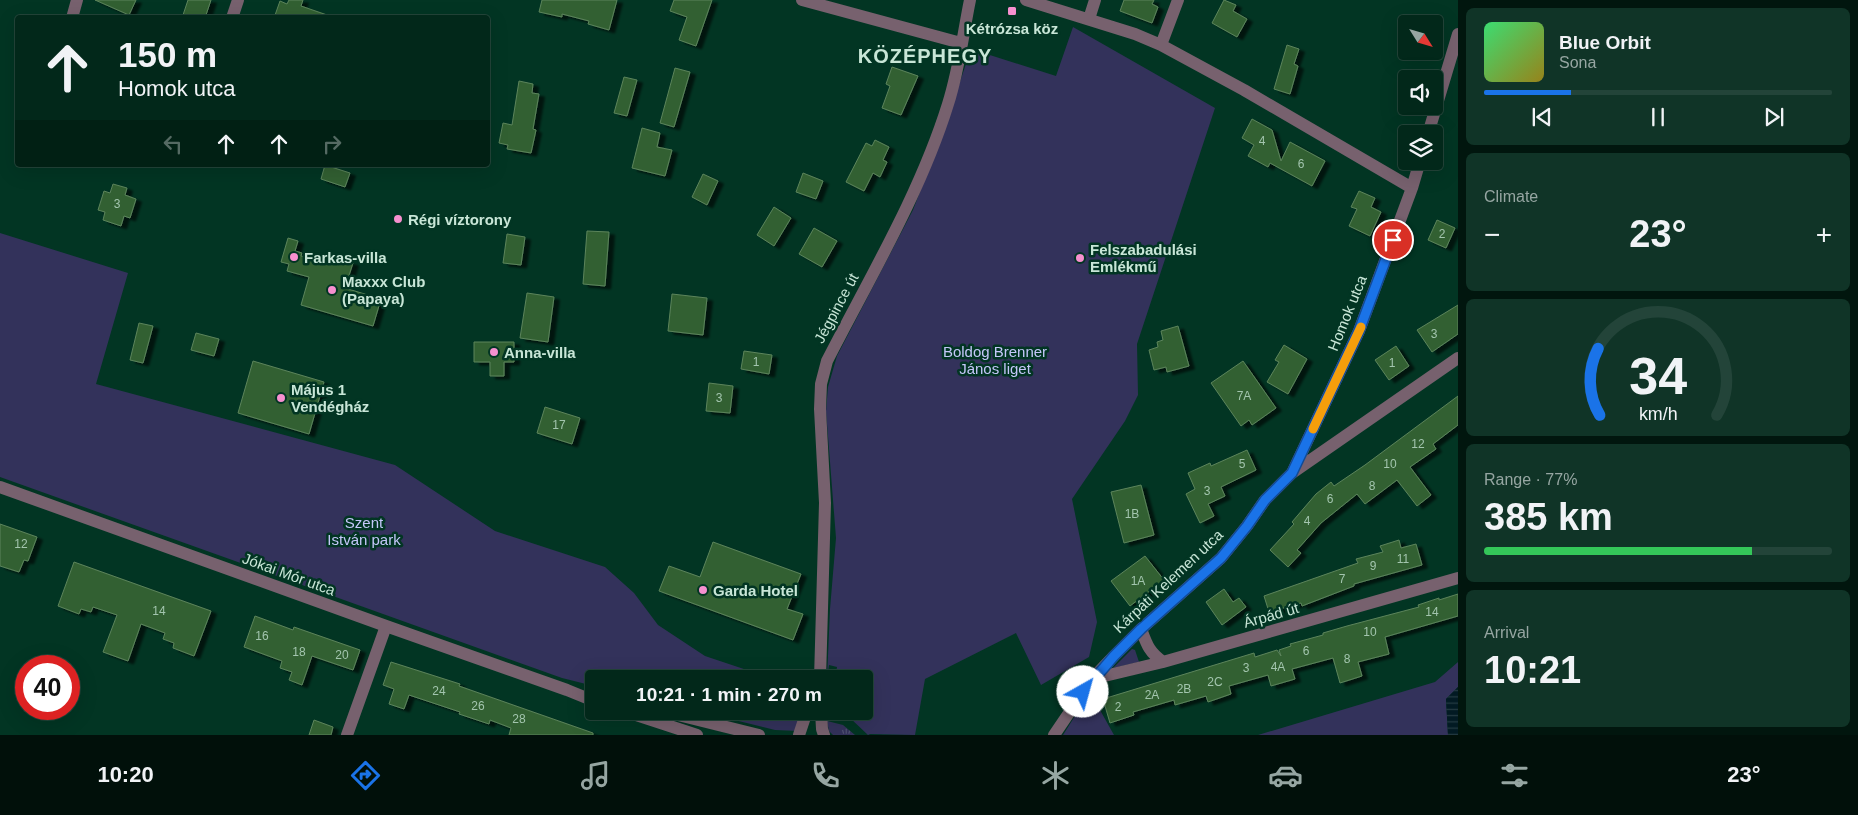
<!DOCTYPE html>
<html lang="en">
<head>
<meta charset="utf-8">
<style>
  :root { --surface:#02281a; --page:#103427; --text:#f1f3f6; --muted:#96a6a2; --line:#234439; --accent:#1a73e8 }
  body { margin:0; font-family:Helvetica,sans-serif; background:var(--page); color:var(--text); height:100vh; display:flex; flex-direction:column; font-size:19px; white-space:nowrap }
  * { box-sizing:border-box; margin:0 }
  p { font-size:16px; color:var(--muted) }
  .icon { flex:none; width:28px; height:28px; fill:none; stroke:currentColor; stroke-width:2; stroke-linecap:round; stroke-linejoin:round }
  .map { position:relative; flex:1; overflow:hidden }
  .drawer { display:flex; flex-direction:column; gap:8px; padding:8px; background:#01160e; width:400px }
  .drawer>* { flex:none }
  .guide { position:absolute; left:15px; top:15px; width:475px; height:152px; border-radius:5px; box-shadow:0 5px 20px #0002,0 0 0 1px var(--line); background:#02281a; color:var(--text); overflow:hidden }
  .needle { width:32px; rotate:127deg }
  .fabs { position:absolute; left:1398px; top:15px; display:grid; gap:10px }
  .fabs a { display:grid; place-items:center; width:45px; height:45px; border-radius:5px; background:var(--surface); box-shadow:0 5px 20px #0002,0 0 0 1px var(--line); font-size:25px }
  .speed { position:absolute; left:15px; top:655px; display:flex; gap:10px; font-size:25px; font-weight:700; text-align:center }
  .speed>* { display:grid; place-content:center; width:65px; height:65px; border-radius:50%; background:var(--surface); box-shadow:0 5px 20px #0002,0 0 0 1px var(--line); line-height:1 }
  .speed .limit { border:8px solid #d22; background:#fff; color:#111 }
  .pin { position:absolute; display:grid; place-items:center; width:42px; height:42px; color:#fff; margin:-21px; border:2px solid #fff; border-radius:50%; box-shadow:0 1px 5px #0007 }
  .me { position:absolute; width:55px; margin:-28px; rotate:38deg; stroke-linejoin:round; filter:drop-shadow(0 0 4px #0008) }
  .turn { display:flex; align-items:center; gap:18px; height:105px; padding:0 20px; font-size:22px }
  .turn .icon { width:65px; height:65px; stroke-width:2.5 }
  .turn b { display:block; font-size:35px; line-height:42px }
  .lanes { display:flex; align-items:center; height:48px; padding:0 20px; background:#0003; justify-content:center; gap:25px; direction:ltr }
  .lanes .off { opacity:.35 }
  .big { font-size:38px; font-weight:800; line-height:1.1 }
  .drawer .card { flex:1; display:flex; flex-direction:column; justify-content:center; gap:8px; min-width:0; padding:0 18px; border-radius:8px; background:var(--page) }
  .drawer .dial { align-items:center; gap:0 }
  .dial svg { height:130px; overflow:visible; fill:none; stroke:var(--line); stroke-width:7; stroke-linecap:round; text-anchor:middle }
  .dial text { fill:var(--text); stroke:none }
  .song { display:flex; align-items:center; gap:15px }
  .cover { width:60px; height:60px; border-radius:8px; background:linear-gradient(135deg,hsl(140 70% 55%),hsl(50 70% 35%)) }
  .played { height:5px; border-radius:2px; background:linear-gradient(90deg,var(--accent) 25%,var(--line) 25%) }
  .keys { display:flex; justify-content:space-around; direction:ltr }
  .heat { display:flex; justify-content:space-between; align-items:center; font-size:28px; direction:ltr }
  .charge { height:8px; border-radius:4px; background:linear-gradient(90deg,#34c759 77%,var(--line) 0) }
  .trip { position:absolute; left:585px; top:670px; width:288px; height:50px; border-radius:5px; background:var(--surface); box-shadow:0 5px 20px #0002,0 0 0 1px var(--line); font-weight:800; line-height:50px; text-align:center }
  .dock { display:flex; height:80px; justify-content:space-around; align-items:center; background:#01100a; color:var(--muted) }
  .dock .icon { width:35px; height:35px }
  .dock .on { color:var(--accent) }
  .dock b { font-size:22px; color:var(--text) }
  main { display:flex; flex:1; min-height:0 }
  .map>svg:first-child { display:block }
</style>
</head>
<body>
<main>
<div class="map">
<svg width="1458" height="735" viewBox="0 0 1458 735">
  <defs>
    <pattern id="grass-tufts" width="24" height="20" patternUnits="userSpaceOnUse" patternTransform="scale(1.25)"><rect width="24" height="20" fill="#33325b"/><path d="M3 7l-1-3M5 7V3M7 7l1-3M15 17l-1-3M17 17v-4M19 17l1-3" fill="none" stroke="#4f5072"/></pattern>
    <pattern id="water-rules" width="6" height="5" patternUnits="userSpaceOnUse" patternTransform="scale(1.25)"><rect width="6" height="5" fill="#021a23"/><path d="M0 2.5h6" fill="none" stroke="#253b42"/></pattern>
    <filter id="shadow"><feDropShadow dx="5.5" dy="3" stdDeviation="1" flood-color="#0009"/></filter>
  </defs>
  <rect width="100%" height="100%" fill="#023523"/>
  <path fill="url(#grass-tufts)" d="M1132,649L1135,650L1139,662L1113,668Z
    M827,721L843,725L855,735H833L829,731Z"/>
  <path fill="#33325b" d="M1073,27L1215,108L1137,344L1138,395L1125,421L1072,499L1097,622L1089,657L1041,685L1016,633L925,679L915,735L870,734L868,735L849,717L835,711H864V679H835L837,667L829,665L827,679L830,609L836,538L826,411L828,387L837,356L913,210L943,132L971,49L1056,76Z
    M0,233L128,273L96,384L395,465L495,531L605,567L634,593L658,625L705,656L774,679H594V686L562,678L0,477Z
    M1458,662V687L1446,699L1448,735H1258L1435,682Z
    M1091,694L1114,735H1063L1087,697Z
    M698,711H805L799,731L775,730Z"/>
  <path fill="url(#water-rules)" d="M1458,687V735H1448L1446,699Z"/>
  <path fill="#336133" stroke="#5c845b" filter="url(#shadow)" d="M95,0H136L129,15Z
    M188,0H211L205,18H182Z
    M289,0H303L301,6L330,16V18H274L280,1L287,4Z
    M542,0H617L609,30L588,24L589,21L562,14V17L539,12Z
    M674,0H712L696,46L679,40L687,17L670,11Z
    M1124,0H1154L1152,4L1158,7L1152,23L1120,11Z
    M1224,0L1236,5L1233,11L1247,19L1237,37L1212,23Z
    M1287,45L1299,49L1294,64L1298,66L1290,94L1274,89Z
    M892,67L918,76L901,115L882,108L890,86L886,84Z
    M675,68L690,72L674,127L660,123Z
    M624,77L637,80L627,116L614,113Z
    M519,81L533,84L532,93L539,94L533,129L536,130L531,153L507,149L508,145L499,143L503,123L512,125Z
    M1252,119L1272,130L1281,161L1290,142L1325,161L1312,186L1270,163L1268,167L1248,156L1254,145L1242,138Z
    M642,128L660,133L657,147L672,150L665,176L632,168Z
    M875,140L889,147L883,160L887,162L880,177L873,173L864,191L846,182L866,143L872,146Z
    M325,165L350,173L345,187L321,179Z
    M803,173L823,181L816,199L796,192Z
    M703,174L718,181L707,205L692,197Z
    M113,184L127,188L125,195L136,199L130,218L124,216L121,226L103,220L105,212L98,210L104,191L110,193Z
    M1359,191L1375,198L1371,207L1381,212L1370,236L1349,226L1357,209L1351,207Z
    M774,207L791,218L774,246L757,235Z
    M1437,220L1455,228L1446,248L1428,240Z
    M814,228L837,241L822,267L799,254Z
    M587,231L609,232L605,286L583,284Z
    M507,234L525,237L521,265L503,263Z
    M288,238L298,241L295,251L302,253L301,256L322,262L325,255L353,263L345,288L381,299L373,326L301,305L309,277L287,271L289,264L281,262Z
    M527,293L554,297L548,342L520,338Z
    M672,294L707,298L703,335L668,331Z
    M1458,305V334L1432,352L1417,330Z
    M139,323L153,326L143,363L130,360Z
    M1178,326L1189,366L1167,372L1166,367L1154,370L1149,350L1158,347L1157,342L1163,340L1161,331Z
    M196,333L219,339L214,356L191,350Z
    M474,342H514V362H504V376H490V362H474Z
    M1284,345L1307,359L1288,394L1267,382L1279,362L1275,360Z
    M1396,346L1409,366L1389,380L1375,360Z
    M744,351L772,355L769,374L741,369Z
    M253,361L324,382L309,434L238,413Z
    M1243,361L1276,408L1252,425L1249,420L1241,426L1211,383Z
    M709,383L733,386L730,413L706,411Z
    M1458,396V425L1433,444L1436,449L1410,467L1431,495L1417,506L1397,480L1365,504L1357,494L1321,523L1297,550L1301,553L1288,567L1270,550L1294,524L1292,522L1316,494L1331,482L1334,486L1365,465Z
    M545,407L580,418L572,444L537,433Z
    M1247,450L1256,470L1221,487L1225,496L1208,504L1214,516L1200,523L1186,494L1195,489L1188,473L1210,463L1211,466Z
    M1141,485L1154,535L1124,543L1111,492Z
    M0,524L37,537L28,561L24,560L19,572L0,566Z
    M1399,540L1401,548L1416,544L1422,565L1354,584V586L1302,606L1301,603L1269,612L1264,596L1358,563L1356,559L1383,552L1380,546Z
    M713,542L801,574L787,609L803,614L793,640L659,591L669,566L700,577Z
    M1145,556L1164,580L1130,606L1111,581Z
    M74,562L211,611L194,656L173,648L174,643L163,639L165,633L141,624L128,661L103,652L117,615L93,607L91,612L81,609L79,614L58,606Z
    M1224,589L1233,602L1239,598L1246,607L1222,625L1206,602Z
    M1458,594V616L1385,637L1389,654L1358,662L1362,676L1340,683L1333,658L1292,669L1295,679L1271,686L1268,675L1229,686L1231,694L1208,702L1206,696L1175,705L1174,700L1133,712L1134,715L1110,723L1103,699L1254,653L1255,657L1277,650L1281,656L1279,650L1291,646L1290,644L1323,635V633L1347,626L1419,607L1418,605L1439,598V600Z
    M255,616L293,630L294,627L360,650L353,670L312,656L302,685L289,680L292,672L280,668L282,661L244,647Z
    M391,662L460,684L459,686L593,733V735H509L511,728L490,720L489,724L459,714L460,712L409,695L404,709L389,704L394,689L383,685Z
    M314,720L333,727L331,735H309Z"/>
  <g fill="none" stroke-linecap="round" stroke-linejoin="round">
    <path stroke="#77616e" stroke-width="12" d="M802,0L961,43
      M1026,0L1135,34L1161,45L1244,90L1412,188
      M72,18L77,0
      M232,18L238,0
      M1089,19L1095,0
      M1161,45L1178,0
      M1428,134L1458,34
      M1293,471L1359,331L1412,188L1420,161
      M0,487L386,626L567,690L594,701
      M1141,629C1147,645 1149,652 1163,662
      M820,679L825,503L820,409L821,384L827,361C870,277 920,194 948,104C959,70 963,34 970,0
      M1092,679L1163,662L1458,578
      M624,711L697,735
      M662,711L759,735
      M821,711L822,729L824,735
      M347,735L386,626
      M799,735L807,711
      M1054,735L1092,679L1114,656L1141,629L1221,558L1247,526L1265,500L1292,473L1458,358"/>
  </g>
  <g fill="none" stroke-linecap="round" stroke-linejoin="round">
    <defs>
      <path id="route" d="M1083,692L1114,656L1141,629L1221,558L1247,526L1265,500L1292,473L1359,331L1393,240"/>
    </defs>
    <use href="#route" stroke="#114b97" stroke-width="12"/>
    <use href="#route" stroke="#1a73e8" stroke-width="9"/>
    <path stroke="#f59e0b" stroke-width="9" d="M1313,429L1361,327"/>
  </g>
  <g fill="#f790cf" stroke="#023523" stroke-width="2">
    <rect x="1007" y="6" width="10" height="10" rx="2.5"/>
    <circle cx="398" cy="219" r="5"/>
    <circle cx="294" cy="257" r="5"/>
    <circle cx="1080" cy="258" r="5"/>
    <circle cx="332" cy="290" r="5"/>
    <circle cx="494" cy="352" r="5"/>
    <circle cx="281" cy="398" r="5"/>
    <circle cx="703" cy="590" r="5"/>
  </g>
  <g text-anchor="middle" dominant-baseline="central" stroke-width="5" stroke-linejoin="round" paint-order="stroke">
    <g font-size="12" fill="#a3c5ae">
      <text x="1262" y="141">4</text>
      <text x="1301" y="164">6</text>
      <text x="117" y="204">3</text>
      <text x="1442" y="234">2</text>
      <text x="1434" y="334">3</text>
      <text x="756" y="362">1</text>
      <text x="1392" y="363">1</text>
      <text x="1244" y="396">7A</text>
      <text x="719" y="398">3</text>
      <text x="559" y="425">17</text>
      <text x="1418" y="444">12</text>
      <text x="1242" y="464">5</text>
      <text x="1390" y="464">10</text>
      <text x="1372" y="486">8</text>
      <text x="1207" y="491">3</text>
      <text x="1330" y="499">6</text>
      <text x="1132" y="514">1B</text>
      <text x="1307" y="521">4</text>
      <text x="21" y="544">12</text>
      <text x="1403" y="559">11</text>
      <text x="1373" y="566">9</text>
      <text x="1342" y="579">7</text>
      <text x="1138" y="581">1A</text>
      <text x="159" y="611">14</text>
      <text x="1432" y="612">14</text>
      <text x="1370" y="632">10</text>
      <text x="262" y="636">16</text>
      <text x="1306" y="651">6</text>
      <text x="299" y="652">18</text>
      <text x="342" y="655">20</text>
      <text x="1347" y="659">8</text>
      <text x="1278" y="667">4A</text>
      <text x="1246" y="668">3</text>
      <text x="1215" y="682">2C</text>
      <text x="1184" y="689">2B</text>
      <text x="439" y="691">24</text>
      <text x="1152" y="695">2A</text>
      <text x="478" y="706">26</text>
      <text x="1118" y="707">2</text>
      <text x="519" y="719">28</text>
    </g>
    <g font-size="15" font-weight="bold" fill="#c8e6d7" stroke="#023523" text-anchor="start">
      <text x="1012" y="28" text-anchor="middle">Kétrózsa köz</text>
      <text x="408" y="219">Régi víztorony</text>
      <text x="1090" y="249">Felszabadulási<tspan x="1090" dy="17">Emlékmű</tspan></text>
      <text x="304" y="257">Farkas-villa</text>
      <text x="342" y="281">Maxxx Club<tspan x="342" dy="17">(Papaya)</tspan></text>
      <text x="504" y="352">Anna-villa</text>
      <text x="291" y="389">Május 1<tspan x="291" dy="17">Vendégház</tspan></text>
      <text x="713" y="590">Garda Hotel</text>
    </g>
    <g font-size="15" fill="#c8e6d7" stroke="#023523">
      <text transform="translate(836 308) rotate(-62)">Jégpince út</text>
      <text transform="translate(1347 313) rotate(-68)">Homok utca</text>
      <text transform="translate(289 574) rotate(20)">Jókai Mór utca</text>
      <text transform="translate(1168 581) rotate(-43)">Kárpáti Kelemen utca</text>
      <text transform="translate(1271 615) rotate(-16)">Árpád út</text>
    </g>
    <g font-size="15" fill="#c5c7fa" stroke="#023523">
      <text x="995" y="351">Boldog Brenner<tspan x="995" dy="17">János liget</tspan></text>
      <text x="364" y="522">Szent<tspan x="364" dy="17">István park</tspan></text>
    </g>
    <g font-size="20" font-weight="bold" letter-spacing="1" fill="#c8e6d7" stroke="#023523">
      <text x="925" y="56">KÖZÉPHEGY</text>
    </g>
  </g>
</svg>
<div class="fabs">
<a><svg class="needle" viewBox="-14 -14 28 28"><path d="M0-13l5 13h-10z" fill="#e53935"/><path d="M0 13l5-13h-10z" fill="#96a6a2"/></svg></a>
<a><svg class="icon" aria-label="sound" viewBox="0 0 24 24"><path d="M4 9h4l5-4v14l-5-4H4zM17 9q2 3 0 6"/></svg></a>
<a><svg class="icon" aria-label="layers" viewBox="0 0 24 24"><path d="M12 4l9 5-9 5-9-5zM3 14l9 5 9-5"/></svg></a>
</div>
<div class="speed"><div class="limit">40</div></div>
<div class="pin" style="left:1393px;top:240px;background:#d93025"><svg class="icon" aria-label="arrive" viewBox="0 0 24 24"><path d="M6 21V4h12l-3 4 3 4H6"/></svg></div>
<svg class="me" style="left:1083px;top:692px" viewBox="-20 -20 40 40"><circle r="19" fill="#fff"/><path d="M0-13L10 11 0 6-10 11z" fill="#1a73e8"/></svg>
<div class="trip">10:21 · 1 min · 270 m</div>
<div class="guide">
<div class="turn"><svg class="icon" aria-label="ahead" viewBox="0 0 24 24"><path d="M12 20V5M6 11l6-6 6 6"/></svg><div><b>150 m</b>Homok utca</div></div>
<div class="lanes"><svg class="icon off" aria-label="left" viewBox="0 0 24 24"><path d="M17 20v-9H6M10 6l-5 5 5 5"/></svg><svg class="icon" aria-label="ahead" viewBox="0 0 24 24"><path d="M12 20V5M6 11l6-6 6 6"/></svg><svg class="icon" aria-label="ahead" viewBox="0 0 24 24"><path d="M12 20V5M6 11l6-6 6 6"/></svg><svg class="icon off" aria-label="right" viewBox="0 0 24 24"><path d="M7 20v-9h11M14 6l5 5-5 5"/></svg></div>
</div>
</div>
<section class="drawer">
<div class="card">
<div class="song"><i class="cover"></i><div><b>Blue Orbit</b><p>Sona</p></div></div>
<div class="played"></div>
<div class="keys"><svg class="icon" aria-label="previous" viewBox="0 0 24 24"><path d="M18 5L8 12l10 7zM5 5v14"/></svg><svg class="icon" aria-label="pause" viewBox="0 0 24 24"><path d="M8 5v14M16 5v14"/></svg><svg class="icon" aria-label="next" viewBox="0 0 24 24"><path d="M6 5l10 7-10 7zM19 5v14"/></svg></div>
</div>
<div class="card"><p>Climate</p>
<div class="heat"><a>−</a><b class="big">23°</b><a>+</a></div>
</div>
<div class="card dial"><svg viewBox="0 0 100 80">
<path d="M14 69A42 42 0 1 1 86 69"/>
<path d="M14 69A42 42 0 0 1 13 28" stroke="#1a73e8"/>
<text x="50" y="56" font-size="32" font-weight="700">34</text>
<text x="50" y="72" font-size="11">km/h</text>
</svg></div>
<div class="card"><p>Range · 77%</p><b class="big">385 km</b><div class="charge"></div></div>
<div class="card"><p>Arrival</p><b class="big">10:21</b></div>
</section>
</main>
<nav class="dock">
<b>10:20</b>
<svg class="icon on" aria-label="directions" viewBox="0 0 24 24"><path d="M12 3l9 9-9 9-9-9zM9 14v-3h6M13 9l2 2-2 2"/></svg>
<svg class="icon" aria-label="music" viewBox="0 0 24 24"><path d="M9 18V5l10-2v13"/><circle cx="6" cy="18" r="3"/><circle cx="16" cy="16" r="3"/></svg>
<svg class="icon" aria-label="phone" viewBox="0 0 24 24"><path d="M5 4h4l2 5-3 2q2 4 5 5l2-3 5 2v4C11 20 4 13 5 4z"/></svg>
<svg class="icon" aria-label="climate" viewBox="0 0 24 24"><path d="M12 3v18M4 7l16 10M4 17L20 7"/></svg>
<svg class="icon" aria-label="car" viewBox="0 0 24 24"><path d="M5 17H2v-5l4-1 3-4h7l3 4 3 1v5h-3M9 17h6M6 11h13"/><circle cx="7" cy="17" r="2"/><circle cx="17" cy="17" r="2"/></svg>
<svg class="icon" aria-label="filters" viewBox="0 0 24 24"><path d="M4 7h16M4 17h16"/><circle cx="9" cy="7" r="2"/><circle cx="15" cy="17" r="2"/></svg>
<b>23°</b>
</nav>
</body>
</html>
